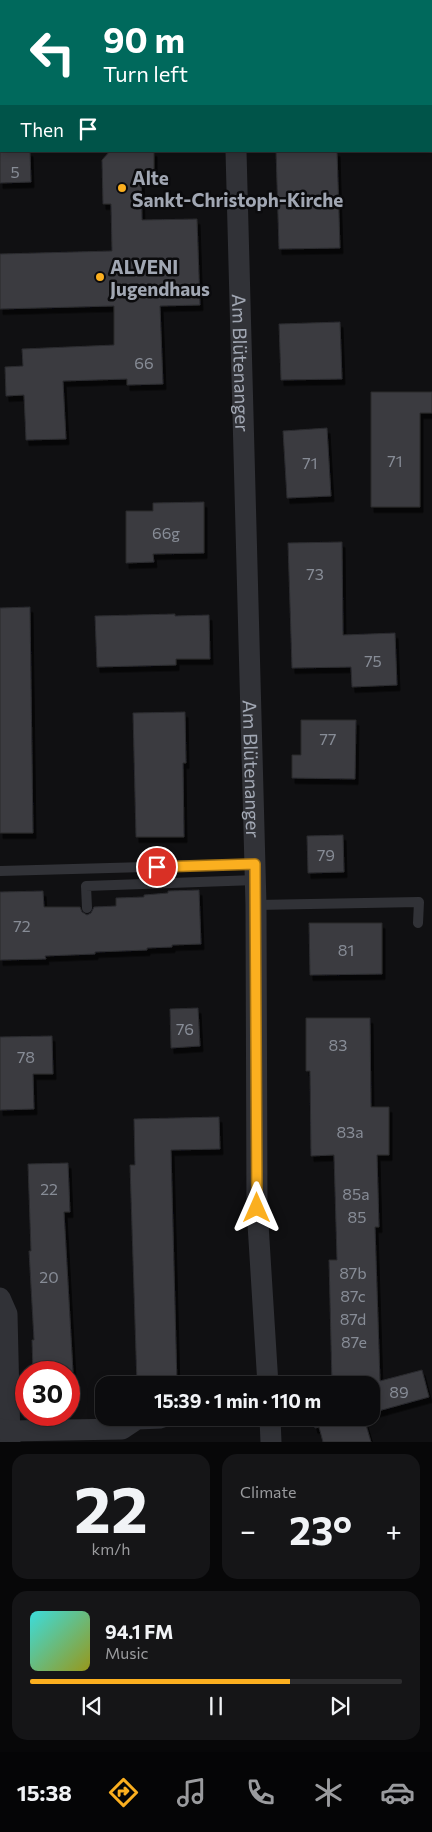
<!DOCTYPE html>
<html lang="en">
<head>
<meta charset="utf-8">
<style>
  :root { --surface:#0c0c0e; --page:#151517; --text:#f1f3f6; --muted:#9a9b9e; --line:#2c2c2e; --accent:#fbaf1f }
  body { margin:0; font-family:Commissioner,sans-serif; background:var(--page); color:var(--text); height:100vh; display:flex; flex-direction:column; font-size:19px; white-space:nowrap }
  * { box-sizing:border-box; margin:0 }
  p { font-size:16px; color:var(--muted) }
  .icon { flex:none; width:28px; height:28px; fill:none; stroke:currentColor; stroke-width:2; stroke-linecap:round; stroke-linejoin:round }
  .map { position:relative; height:1442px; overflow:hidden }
  .sheet { display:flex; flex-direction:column; gap:12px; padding:12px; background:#070708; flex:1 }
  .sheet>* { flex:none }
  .guide { position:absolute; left:0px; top:0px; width:432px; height:152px; box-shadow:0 2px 8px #0003,0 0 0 1px var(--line); background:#00695c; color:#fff; overflow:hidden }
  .speed { position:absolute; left:15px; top:1361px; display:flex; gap:10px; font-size:25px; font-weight:700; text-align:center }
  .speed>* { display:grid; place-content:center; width:65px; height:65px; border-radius:50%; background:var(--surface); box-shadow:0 2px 8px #0003,0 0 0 1px var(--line); line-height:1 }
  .speed .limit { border:8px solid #d22; background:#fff; color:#111 }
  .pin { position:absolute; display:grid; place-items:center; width:42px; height:42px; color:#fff; margin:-21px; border:2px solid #fff; border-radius:50%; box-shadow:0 1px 5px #0007 }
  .me { position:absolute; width:55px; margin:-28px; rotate:0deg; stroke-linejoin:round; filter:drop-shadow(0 0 4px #0008) }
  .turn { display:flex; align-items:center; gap:18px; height:105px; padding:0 20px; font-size:22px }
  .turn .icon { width:65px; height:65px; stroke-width:2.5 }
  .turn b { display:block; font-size:35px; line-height:42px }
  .then { display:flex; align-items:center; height:48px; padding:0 20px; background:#0003; gap:10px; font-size:19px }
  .big { font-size:38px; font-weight:700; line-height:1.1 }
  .sheet .widget { flex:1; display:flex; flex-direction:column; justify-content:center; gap:8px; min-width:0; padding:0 18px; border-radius:15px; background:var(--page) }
  .sheet .dial { align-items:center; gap:0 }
  .dial b { font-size:65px; line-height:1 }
  .song { display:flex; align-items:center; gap:15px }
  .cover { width:60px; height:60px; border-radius:8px; background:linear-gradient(135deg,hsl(180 70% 55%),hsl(60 70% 35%)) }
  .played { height:5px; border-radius:2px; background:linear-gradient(90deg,var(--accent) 70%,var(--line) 70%) }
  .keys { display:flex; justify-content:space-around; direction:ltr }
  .heat { display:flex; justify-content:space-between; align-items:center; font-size:28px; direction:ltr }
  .sheet .tiles { flex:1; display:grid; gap:12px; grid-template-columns:1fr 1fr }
  .widget:last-child { grid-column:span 2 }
  .trip { position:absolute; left:95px; top:1376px; width:285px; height:50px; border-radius:15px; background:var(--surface); box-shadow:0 2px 8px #0003,0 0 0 1px var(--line); font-weight:700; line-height:50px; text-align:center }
  .tabs { display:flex; height:80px; justify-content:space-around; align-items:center; background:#050506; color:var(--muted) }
  .tabs .icon { width:35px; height:35px }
  .tabs .active { color:var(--accent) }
  .tabs b { font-size:22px; color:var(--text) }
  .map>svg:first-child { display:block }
</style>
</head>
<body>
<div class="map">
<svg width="432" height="1442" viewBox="0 0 432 1442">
  <defs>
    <filter id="shadow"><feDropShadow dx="3" dy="5.5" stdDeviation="0" flood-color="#0009"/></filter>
  </defs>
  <rect width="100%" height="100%" fill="#101012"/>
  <path fill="#1a221b" d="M0,0H210V1H1L0,82Z"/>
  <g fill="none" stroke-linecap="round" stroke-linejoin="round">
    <path stroke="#262f36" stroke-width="8" d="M61,1L62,0"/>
  </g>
  <path fill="#3a3b3f" stroke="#2a2a2e" filter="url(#shadow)" d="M0,151H30L31,182L0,183Z
    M110,151H154V172H141L142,220L197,219L200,305L160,306L163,384L127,385V379L63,381L66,439L26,440L24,395L6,396L5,367L23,366L22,349L114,345V306L0,309V254L112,251L111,204H103L102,160Z
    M276,151H337L340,248L279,249Z
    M340,322L342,379L281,380L279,324Z
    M371,392H432V413H420V507H371Z
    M327,428L331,496L287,498L283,431Z
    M204,502V553L153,554L154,562L126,563V511H153V503Z
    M342,542L343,635L395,633L397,685L352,687L351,667L292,668L288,543Z
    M30,607L33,833H0V608Z
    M175,614V616L209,615L210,659H176V665L97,667L95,616Z
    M185,712L186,763H183L184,837H136L133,713Z
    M301,720H356L355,779L292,778V755H301Z
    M343,835L344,872L308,873L307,836Z
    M199,890L201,944L172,945V947L147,948V950L95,952V954L45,956L46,959L0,960V892L43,891L44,907H80L82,912L87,915L91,913L94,907L116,906V898L144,897V895L168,893V891Z
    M309,923H382V974L310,975Z
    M198,1008L200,1046L171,1048L170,1009Z
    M306,1018H370L371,1107H389V1155H377L379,1227H375L380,1381L422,1370L429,1397L371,1413V1385H332L329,1260H337L334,1155L311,1156L310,1071H306Z
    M52,1036L53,1074H33L34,1109L0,1110V1037Z
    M219,1117L220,1149L171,1150L177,1385H137L130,1165H135L134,1119Z
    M68,1163L70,1212H64L73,1372H33L32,1340H34L29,1251H31L28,1164Z
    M312,1418H364L371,1442H323L319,1427L315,1428Z"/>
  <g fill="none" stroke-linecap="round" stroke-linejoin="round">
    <path stroke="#313237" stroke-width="10" d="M0,871L255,864
      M256,905L419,902L418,923
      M87,908L86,886L256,880"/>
    <g stroke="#313237" stroke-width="21">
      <path d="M232,0V1"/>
      <path d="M0,109H1"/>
      <path id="s1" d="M236,151L256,905L257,1208L268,1385"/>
      <path d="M0,1298L7,1314L10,1442"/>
      <path d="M270,1418L271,1442"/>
      <path d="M0,1429L10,1431L122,1429L137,1419L161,1418"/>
    </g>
  </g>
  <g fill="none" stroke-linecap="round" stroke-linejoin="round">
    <defs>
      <path id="route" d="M157,867L255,864L257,1208"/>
    </defs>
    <use href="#route" stroke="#a37214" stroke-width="12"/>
    <use href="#route" stroke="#fbaf1f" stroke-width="9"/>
  </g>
  <g fill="#fbaf1f" stroke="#0b0b0d" stroke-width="2">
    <circle cx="122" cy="188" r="5"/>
    <circle cx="100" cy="277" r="5"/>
  </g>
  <g text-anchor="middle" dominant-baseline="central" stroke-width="5" stroke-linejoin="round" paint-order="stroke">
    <g font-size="16" fill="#878c96">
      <text x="15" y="171">5</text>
      <text x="144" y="362">66</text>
      <text x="395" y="460">71</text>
      <text x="310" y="462">71</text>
      <text x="166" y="532">66g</text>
      <text x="315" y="573">73</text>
      <text x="373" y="660">75</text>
      <text x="328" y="738">77</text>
      <text x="326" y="854">79</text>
      <text x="22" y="925">72</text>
      <text x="346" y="949">81</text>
      <text x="185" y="1028">76</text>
      <text x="338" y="1044">83</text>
      <text x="26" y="1056">78</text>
      <text x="350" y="1131">83a</text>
      <text x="49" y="1188">22</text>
      <text x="356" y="1193">85a</text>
      <text x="357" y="1216">85</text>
      <text x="353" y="1272">87b</text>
      <text x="49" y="1276">20</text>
      <text x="353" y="1295">87c</text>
      <text x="353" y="1318">87d</text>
      <text x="354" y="1341">87e</text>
      <text x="399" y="1391">89</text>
    </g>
    <g font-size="19" font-weight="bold" fill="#a1a7b3" stroke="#0b0b0d" text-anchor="start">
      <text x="132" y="177">Alte<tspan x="132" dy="22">Sankt-Christoph-Kirche</tspan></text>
      <text x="110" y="266">ALVENI<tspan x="110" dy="22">Jugendhaus</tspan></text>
    </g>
    <g font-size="19" fill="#a1a7b3" stroke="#0b0b0d">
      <text stroke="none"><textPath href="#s1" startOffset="212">Am Blütenanger</textPath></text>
      <text stroke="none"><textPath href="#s1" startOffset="618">Am Blütenanger</textPath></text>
    </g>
  </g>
</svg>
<div class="speed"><div class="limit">30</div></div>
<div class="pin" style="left:157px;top:867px;background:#d93025"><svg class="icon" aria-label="arrive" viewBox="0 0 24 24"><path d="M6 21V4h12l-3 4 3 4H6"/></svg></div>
<svg class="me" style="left:257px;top:1208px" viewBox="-20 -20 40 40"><path d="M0-17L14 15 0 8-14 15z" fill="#fbaf1f" stroke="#fff" stroke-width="4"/></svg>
<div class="trip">15:39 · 1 min · 110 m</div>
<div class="guide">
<div class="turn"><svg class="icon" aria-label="left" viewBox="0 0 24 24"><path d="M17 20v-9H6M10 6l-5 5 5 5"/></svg><div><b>90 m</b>Turn left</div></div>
<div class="then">Then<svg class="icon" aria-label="arrive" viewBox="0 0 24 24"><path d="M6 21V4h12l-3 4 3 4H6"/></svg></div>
</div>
</div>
<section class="sheet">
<div class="tiles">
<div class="widget dial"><b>22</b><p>km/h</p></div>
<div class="widget"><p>Climate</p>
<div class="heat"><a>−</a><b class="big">23°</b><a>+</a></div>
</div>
<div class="widget">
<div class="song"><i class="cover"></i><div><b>94.1 FM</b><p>Music</p></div></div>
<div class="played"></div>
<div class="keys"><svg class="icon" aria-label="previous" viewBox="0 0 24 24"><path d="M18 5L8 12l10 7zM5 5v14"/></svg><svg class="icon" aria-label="pause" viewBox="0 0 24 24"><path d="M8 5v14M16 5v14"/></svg><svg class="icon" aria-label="next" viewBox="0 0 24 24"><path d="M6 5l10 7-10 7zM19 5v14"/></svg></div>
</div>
</div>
</section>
<nav class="tabs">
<b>15:38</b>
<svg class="icon active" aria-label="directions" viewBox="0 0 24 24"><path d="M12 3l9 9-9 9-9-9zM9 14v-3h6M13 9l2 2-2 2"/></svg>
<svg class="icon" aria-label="music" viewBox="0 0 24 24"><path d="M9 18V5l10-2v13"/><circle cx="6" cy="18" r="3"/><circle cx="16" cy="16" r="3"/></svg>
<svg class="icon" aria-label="phone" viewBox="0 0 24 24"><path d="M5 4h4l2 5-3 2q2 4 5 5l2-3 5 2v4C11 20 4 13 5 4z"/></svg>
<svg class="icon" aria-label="climate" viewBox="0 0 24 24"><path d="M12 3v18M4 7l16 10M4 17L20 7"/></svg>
<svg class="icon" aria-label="car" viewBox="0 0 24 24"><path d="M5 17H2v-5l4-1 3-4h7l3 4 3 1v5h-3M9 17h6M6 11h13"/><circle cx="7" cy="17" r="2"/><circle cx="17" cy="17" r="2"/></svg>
</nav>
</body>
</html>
